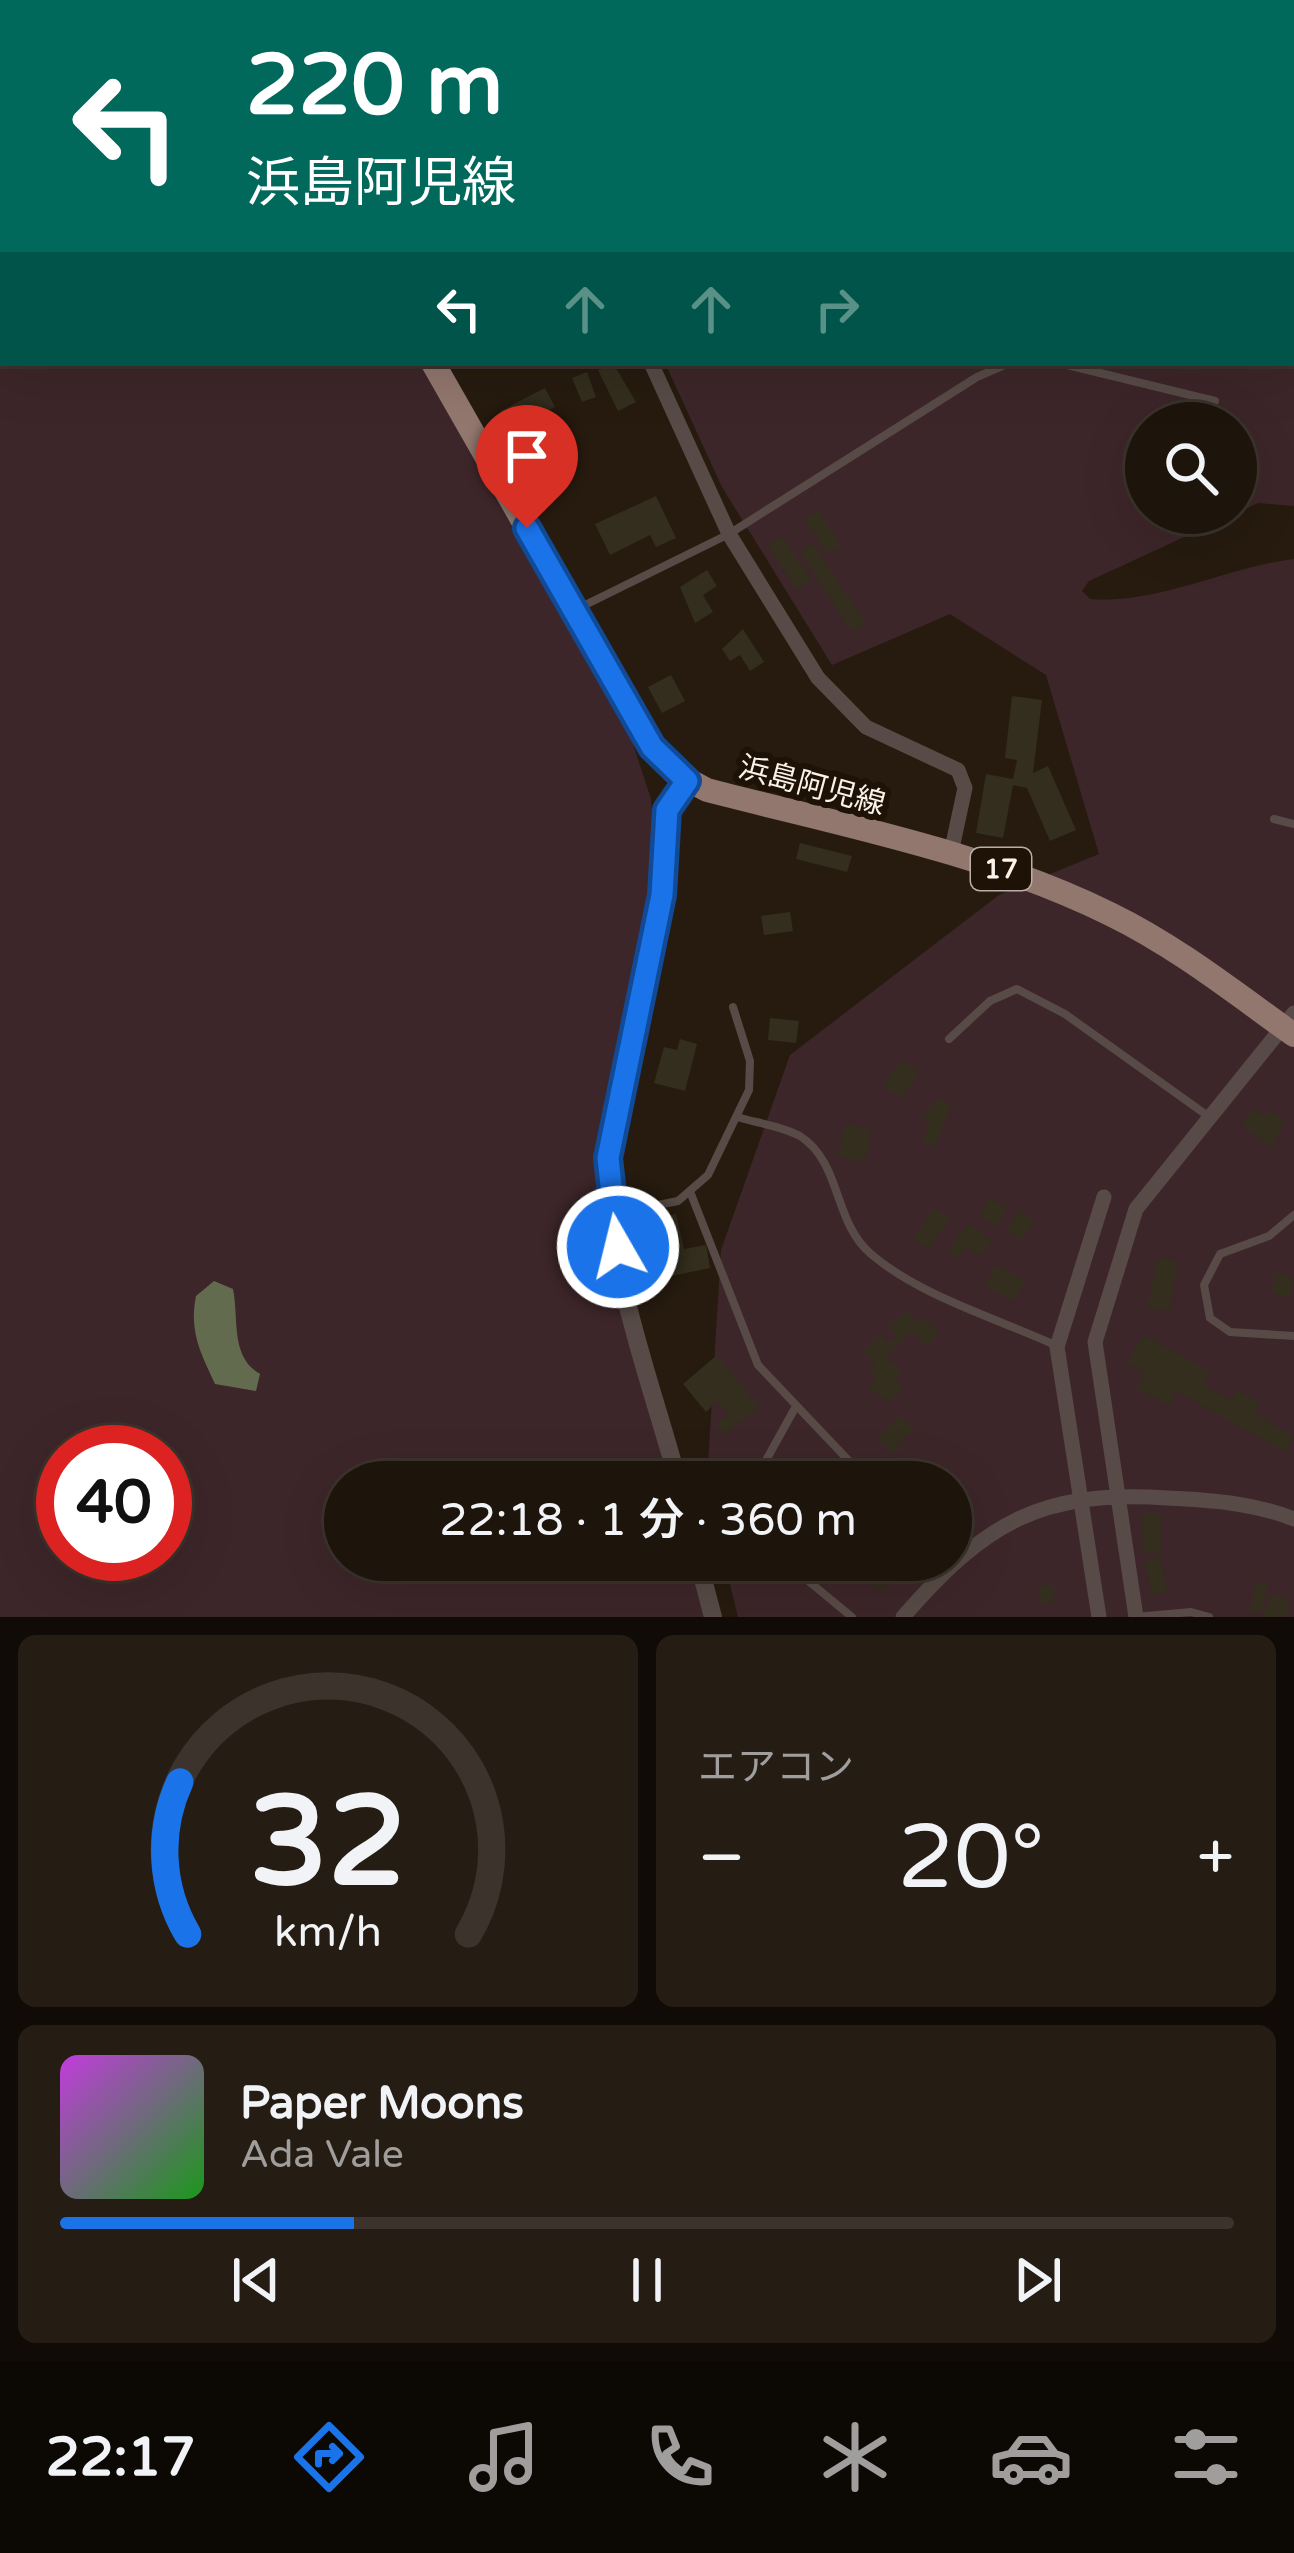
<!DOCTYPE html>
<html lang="ja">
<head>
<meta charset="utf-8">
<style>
  :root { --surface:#1d140b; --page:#251d14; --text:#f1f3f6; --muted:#a09e9d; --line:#3b332c; --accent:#1a73e8 }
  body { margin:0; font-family:"Varela Round","Noto Sans JP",sans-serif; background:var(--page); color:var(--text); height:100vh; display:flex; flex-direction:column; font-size:45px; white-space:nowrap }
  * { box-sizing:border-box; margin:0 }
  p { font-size:39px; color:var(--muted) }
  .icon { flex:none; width:66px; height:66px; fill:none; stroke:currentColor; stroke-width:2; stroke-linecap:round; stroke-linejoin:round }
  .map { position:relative; height:1617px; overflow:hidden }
  .drawer { display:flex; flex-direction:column; gap:18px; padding:18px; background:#100b06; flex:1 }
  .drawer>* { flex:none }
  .banner { position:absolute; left:0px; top:0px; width:1296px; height:366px; box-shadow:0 12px 48px #0002,0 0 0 3px var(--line); background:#00695c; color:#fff; overflow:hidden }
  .fabs { position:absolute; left:1125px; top:402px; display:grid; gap:24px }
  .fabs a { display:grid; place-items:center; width:132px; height:132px; border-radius:50%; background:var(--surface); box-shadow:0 12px 48px #0002,0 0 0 3px var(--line); font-size:60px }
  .speed { position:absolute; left:36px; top:1425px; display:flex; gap:24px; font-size:60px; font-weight:700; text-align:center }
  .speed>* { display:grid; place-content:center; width:156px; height:156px; border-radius:50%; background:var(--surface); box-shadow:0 12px 48px #0002,0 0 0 3px var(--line); line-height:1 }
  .speed .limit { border:18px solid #d22; background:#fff; color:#111 }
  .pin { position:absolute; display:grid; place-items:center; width:102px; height:102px; color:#fff; margin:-123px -51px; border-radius:50% 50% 50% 0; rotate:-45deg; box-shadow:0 0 12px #0007 }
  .pin .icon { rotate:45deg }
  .me { position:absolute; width:132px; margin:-66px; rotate:352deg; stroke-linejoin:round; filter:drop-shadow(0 0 9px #0008) }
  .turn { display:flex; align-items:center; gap:42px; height:252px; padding:0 48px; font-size:54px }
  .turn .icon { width:156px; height:156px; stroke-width:2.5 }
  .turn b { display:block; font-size:84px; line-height:102px }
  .lanes { display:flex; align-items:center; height:114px; padding:0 48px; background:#0003; justify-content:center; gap:60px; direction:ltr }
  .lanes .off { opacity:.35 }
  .big { font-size:90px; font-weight:600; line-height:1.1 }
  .drawer .tile { flex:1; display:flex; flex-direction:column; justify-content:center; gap:18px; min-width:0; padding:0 42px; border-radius:18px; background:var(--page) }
  .drawer .dial { align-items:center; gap:0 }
  .dial svg { height:312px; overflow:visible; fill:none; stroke:var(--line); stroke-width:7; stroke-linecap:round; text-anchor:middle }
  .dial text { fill:var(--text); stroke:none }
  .song { display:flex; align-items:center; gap:36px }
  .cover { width:144px; height:144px; border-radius:18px; background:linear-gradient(135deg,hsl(290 70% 55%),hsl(120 70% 35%)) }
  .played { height:12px; border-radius:6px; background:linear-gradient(90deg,var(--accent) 25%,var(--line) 25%) }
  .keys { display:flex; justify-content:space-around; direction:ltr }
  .heat { display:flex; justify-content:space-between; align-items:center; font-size:66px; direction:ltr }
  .drawer .tiles { flex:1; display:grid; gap:18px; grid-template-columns:1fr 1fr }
  .tile:last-child { grid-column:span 2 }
  .trip { position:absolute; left:324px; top:1461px; width:648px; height:120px; border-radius:60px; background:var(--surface); box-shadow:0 12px 48px #0002,0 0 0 3px var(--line); font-weight:600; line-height:120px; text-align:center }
  .dock { display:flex; height:192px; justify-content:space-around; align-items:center; background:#0c0804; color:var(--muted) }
  .dock .icon { width:84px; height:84px }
  .dock .on { color:var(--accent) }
  .dock b { font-size:54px; color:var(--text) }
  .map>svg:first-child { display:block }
</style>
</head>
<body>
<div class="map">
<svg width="1294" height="1617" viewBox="0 0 1294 1617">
  <rect width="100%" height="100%" fill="#271b0f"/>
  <path fill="#3d262a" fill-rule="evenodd" d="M0,0H356L3,3V363H425L631,738L651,799L657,869L599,1144L597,1209L668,1482H345V1560H689L704,1617H0ZM63,1452H165V1554H63Z
    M560,0H1294V186L1293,3Z
    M1294,257V506L1258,503L1236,513V423H1146V513H1236L1089,581L1082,591L1090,599C1157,605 1227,567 1294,559V1617H738L724,1560H951V1482H707L721,1250L790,1055L999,895L1099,854L1046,675L950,614L832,665L722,487L665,363H1293Z"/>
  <path fill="#636b4f" d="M214,1281L233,1289C239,1319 230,1357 260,1374L256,1391L215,1384C200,1352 189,1331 196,1296Z"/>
  <path fill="#332e1d" d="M613,363L636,402L618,411L598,370Z
    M587,372L596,397L582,402L572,378Z
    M545,388L555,407L510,430L500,411Z
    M656,496L676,538L656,547L650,535L610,555L595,524Z
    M819,510L841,546L827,554L805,519Z
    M782,535L812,580L797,590L768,545Z
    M813,544L866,623L852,632L800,552Z
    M707,570L717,586L703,595L713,612L695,623L680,587Z
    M743,629L764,662L750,671L740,655L730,661L722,649Z
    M671,675L685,701L662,713L648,687Z
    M1012,696L1042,700L1033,773L1048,766L1076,830L1050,841L1027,788L1013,785L1003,838L976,833L986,774L1013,779L1017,760L1005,758Z
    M800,843L852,856L847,872L796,859Z
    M790,912L793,931L764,935L761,916Z
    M770,1018L799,1021L796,1043L768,1040Z
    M680,1039L697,1044L685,1091L654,1083L664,1047L677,1050Z
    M900,1060L919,1072L902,1098L883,1086Z
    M940,1098L951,1105L936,1146L923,1143L929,1119L922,1116Z
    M1254,1109L1264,1117L1270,1110L1284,1122L1271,1148L1242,1124Z
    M846,1123L872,1130L864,1162L838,1156Z
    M991,1198L1007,1209L995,1226L979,1215Z
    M935,1208L950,1218L928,1249L913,1239Z
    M1019,1211L1034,1221L1020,1241L1006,1231Z
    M676,1214L684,1249L706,1245L710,1268L652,1280L647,1254L667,1250L660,1217Z
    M969,1223L992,1241L980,1257L967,1246L958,1258L948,1251Z
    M1157,1258L1178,1262L1169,1311L1147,1307Z
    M995,1265L1025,1280L1015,1301L985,1286Z
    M1276,1273L1294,1278L1290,1298L1271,1292Z
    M906,1311L917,1322L923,1317L939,1333L926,1346L911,1331L886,1356L902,1373L894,1381L903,1389L890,1402L866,1387L876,1378L869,1370L875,1364L864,1352L881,1335L890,1343L897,1336L889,1328Z
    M1144,1335L1210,1372L1203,1385L1231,1401L1238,1390L1261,1404L1255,1414L1294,1437L1286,1453L1177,1391L1169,1406L1137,1388L1145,1373L1128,1363Z
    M717,1355L759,1407L725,1435L716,1424L729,1414L718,1401L706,1412L683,1384Z
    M900,1415L914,1430L892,1453L877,1438Z
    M792,1466L807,1482H780Z
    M1142,1513H1161L1162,1553L1143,1554Z
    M1160,1558L1168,1591L1152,1595L1145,1561Z
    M873,1564L891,1580L881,1592L862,1576Z
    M1257,1581L1268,1584L1261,1614L1249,1611Z
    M1040,1585L1055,1587L1052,1605L1037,1602Z
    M1269,1594L1290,1599L1286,1617H1263Z"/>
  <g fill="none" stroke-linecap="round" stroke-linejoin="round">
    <path stroke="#584b47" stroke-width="8" d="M1059,363L1215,401
      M579,608L729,534L977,377L1009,363
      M1274,819L1294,824
      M949,1039L990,1001L1017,989L1065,1014L1208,1116
      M737,1117C757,1123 782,1126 800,1136C842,1163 833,1222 871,1254C920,1296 996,1318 1055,1345
      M691,1194L758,1365L869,1482
      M613,1214L678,1201L708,1175L749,1090L750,1061L733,1007
      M1294,1215L1269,1236L1220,1254L1204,1285L1210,1318L1230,1332L1294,1336
      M754,1482L795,1408
      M783,1560L852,1617
      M1136,1617L1191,1612L1209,1617"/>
    <path stroke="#584b47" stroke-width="15" d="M528,0L529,3
      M651,363L729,534L818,678L866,727L958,770L965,788L951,853
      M903,1617C985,1523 1039,1490 1167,1498C1211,1500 1253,1503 1294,1519
      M1099,1617L1057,1347L1104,1197
      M1136,1617L1095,1342L1136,1209L1294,1013"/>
    <path stroke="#584b47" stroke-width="18" d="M678,1482C651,1380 606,1268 609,1162C611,1087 645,979 660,902C669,858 657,818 687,781
      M698,1560L713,1617"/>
    <path stroke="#92776e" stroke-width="24" d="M369,0L370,3
      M433,363L652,747L677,774L707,790C842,825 984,852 1110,914C1176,946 1235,993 1294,1035"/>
  </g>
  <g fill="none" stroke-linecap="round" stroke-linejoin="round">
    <defs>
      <path id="route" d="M527,528L652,747L687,781L667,810L662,895L608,1158L618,1247"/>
    </defs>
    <use href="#route" stroke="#114b97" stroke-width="30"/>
    <use href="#route" stroke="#1a73e8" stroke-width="21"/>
  </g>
  <g text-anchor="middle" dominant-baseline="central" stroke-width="12" stroke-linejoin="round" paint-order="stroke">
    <rect fill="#1e1206" stroke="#b9afa6" stroke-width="3" x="971" y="848" width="60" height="42" rx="9"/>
    <g font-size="27" font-weight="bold" fill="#fbf2ea">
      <text x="1001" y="869">17</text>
    </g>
    <g font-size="30" fill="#fbf2ea" stroke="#1e1206">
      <text transform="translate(812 786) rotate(15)">浜島阿児線</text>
    </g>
  </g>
</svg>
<div class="fabs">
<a><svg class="icon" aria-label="search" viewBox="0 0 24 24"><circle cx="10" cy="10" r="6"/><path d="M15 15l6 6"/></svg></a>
</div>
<div class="speed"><div class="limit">40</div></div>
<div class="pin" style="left:527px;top:528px;background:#d93025"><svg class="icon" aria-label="arrive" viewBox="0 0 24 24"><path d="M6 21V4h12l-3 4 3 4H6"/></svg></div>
<svg class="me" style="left:618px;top:1247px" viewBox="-20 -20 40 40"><circle r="17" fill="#1a73e8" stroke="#fff" stroke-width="3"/><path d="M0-11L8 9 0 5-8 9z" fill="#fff"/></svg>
<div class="trip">22:18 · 1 分 · 360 m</div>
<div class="banner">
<div class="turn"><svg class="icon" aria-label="left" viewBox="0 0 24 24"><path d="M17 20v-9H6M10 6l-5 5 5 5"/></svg><div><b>220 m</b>浜島阿児線</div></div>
<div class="lanes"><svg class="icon" aria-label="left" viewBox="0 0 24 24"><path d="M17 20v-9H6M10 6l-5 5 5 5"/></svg><svg class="icon off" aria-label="ahead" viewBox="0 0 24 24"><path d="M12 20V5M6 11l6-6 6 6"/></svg><svg class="icon off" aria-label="ahead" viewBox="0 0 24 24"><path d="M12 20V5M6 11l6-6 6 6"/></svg><svg class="icon off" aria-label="right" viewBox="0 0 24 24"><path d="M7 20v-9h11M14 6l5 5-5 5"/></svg></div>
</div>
</div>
<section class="drawer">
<div class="tiles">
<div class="tile dial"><svg viewBox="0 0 100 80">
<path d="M14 69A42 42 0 1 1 86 69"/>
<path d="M14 69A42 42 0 0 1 12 30" stroke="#1a73e8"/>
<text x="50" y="56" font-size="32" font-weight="700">32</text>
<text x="50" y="72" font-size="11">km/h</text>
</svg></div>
<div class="tile"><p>エアコン</p>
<div class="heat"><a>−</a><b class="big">20°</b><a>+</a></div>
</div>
<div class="tile">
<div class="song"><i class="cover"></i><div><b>Paper Moons</b><p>Ada Vale</p></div></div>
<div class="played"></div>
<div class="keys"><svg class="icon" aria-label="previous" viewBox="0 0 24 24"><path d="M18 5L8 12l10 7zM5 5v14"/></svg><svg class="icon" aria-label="pause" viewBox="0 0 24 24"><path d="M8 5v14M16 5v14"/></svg><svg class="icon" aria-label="next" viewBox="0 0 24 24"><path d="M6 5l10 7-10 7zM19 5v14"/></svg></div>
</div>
</div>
</section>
<nav class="dock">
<b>22:17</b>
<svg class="icon on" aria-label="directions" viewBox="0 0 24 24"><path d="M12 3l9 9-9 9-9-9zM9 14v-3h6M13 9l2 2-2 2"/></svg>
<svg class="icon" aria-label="music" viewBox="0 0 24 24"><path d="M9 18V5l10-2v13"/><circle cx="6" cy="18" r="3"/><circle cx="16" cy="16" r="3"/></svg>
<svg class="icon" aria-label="phone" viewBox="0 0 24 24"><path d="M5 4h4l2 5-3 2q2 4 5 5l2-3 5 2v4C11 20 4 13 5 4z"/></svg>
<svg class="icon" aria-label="climate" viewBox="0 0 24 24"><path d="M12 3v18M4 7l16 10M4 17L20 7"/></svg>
<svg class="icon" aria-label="car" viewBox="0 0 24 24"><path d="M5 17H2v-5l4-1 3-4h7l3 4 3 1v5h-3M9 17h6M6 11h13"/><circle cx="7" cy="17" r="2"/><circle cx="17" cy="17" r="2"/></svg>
<svg class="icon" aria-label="filters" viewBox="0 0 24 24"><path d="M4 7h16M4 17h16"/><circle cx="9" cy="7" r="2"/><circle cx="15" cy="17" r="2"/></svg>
</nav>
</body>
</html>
